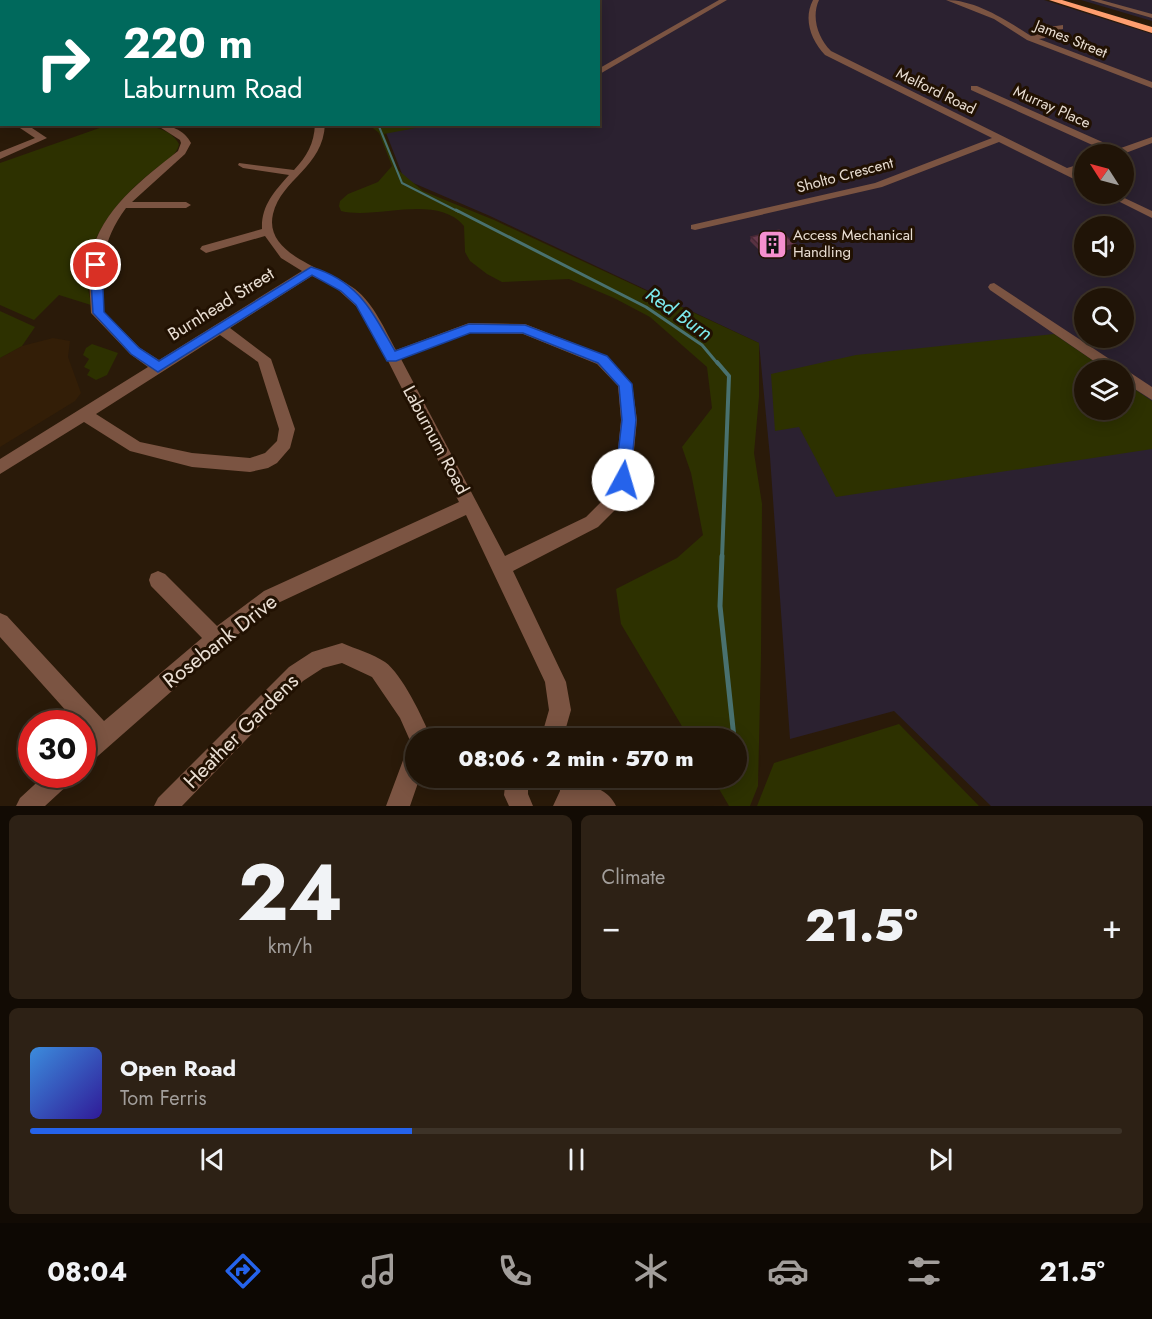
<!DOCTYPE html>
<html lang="en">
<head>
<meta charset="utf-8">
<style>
  :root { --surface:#201407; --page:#2d2115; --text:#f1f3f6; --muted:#a29e9b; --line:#3d3328; --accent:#2563eb }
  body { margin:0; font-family:Jost,sans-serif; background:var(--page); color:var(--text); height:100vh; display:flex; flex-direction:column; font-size:22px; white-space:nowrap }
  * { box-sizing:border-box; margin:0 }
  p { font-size:20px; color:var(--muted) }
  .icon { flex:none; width:33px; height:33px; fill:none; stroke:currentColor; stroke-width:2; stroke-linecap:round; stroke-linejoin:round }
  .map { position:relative; height:806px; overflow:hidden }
  .details { display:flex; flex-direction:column; gap:9px; padding:9px; background:#120b04; flex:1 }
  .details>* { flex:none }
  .guide { position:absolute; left:0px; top:0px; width:600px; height:126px; box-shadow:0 3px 15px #0003,0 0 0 2px var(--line); background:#00695c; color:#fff; overflow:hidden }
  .needle { width:39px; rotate:306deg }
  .tools { position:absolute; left:1074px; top:144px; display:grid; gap:12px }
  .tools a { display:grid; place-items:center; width:60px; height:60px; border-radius:50%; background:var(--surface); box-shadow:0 3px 15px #0003,0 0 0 2px var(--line); font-size:30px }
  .speed { position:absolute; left:18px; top:710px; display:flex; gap:12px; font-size:30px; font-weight:700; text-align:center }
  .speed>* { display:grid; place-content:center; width:78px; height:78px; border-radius:50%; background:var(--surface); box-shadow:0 3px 15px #0003,0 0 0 2px var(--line); line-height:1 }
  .speed .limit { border:9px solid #d22; background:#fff; color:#111 }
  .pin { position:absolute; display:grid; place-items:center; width:51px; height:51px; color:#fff; margin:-26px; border:3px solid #fff; border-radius:50%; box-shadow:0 2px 6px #0007 }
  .me { position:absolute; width:66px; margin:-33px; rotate:6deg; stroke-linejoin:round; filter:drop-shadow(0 0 4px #0008) }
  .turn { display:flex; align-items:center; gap:21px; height:126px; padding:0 24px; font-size:27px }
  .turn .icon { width:78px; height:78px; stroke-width:2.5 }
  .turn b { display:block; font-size:42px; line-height:51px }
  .big { font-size:45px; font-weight:800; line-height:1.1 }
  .details .card { flex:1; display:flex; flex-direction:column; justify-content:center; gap:9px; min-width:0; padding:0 21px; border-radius:9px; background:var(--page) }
  .details .dial { align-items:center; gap:0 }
  .dial b { font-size:78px; line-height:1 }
  .song { display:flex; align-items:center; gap:18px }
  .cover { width:72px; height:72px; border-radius:9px; background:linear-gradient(135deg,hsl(210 70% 55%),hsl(250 70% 35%)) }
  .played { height:6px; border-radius:3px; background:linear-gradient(90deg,var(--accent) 35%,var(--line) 35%) }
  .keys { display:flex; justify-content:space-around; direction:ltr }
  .heat { display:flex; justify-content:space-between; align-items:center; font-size:33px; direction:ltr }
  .details .tiles { flex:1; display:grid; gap:9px; grid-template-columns:1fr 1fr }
  .card:last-child { grid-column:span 2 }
  .trip { position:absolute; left:405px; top:728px; width:342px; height:60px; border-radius:30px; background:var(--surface); box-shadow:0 3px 15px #0003,0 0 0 2px var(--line); font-weight:800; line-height:60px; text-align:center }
  .tab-bar { display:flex; height:96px; justify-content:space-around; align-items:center; background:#0d0803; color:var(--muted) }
  .tab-bar .icon { width:42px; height:42px }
  .tab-bar .active { color:var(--accent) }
  .tab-bar b { font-size:27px; color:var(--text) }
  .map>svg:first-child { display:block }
</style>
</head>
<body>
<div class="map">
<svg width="1152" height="806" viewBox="0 0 1152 806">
  <rect width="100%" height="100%" fill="#2a1a09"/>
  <path fill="#331e07" d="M53,338L70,341L68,357L81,393L75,401L0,447V358L22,346Z"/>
  <path fill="#2b2130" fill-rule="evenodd" d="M256,0H539L251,1Z
    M542,0H1044L1152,34V806H991L894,711L790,739L770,457L759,343L490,216L404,179L383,125L598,124V2L538,1ZM1084,154H1124V194H1084ZM1084,226H1124V266H1084ZM1084,298H1124V338H1084ZM1084,370H1124V410H1084Z
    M1081,0H1152V21Z"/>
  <path fill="#2d3100" d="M108,125C129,125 167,121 179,144C177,156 163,163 154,170C121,196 88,233 87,278C87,287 90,296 91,305L59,295L34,320L0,305V163Z
    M369,125L418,124L421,127L384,134L398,170L423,191L494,220L759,343V397L754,453L762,504L761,656L758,786L750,806H729L712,777H736V738H689L621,624L616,589L677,558L703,535L691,473L682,447L712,408L707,367L650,317L614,298L569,279L502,282L487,274L470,261L465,252L464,226C436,193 377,220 341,211L339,206L340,201L348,194L378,182L392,166L379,133Z
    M0,311L35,327L22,346L0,358Z
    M1054,334L1107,370H1084V410H1124V382L1152,401V449L836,497L799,427L775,431L771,374L856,355Z
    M92,344L118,353L107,375L96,380L87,375L90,370L84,367L89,359L83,355L86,348Z
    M899,724L979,806H757L774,763Z"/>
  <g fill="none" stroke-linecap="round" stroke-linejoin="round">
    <path stroke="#49716f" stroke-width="2" d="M378,124L402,183L459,212"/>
    <path stroke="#49716f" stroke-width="3" d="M456,210L646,307L702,345L718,364"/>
    <path stroke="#49716f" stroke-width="4" d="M717,362L729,376L722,558"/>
    <path stroke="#49716f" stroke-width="5" d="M722,556L720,606L734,738"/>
    <path fill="#044244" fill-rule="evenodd" d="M131,0H151L130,2Z
      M0,7H2L0,14Z"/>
    <path fill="#7b5442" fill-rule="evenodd" d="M719,0H727L598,75V69Z
      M813,0H819C811,17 818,38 831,51L1067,168L1084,163V169L1075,172L1084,177V184L999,142L882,187L695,230L691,229V225L875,183L992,138L825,55C811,40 803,19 813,0Z
      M946,0C976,0 1006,20 1031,36L1039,34L1042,28L1063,25V29L1048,32L1045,38L1039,39L1152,82V88L1027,40L994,19Z
      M1090,0H1101L1152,14V18Z
      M0,41H2L0,46Z
      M971,86H977L1118,149L1152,137V143L1123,154H1109L1110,153L971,90Z
      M0,112L2,113V119L0,118Z
      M14,124H26L47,138L0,159V152L35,138Z
      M155,124C168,124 185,130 191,143L185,154L132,202H186L191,205L186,208H126C100,243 101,270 104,312L140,348L159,360L302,271L281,258L265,236L206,253L200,249L202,246L262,229C261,206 274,192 289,175L243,168L238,165L239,163L294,170C307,156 314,144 315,124H325C323,168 282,178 273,214C263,256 331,270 355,289C374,304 385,330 396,350L469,323L525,324L607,356L632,384L637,420L631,480L617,508L598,527L513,571L566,682L571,710L563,738H541L549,710L545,682L466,515L278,603L223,646L90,763L82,766V740L88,735L82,729V723H77L0,637V613L7,616L104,721L202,638L151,586L149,580L151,574L158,571L165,574L217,626L264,591L459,502L380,345L357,307L335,287L312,276L230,328L271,359L295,429L290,448L277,463L268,468L250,472L192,467L130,451L84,422L0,474V459L148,367L130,354L91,313C90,295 88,275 91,257C100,210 143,179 178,151L181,143L180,140ZM470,333L523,334L597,364L618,386L621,420L615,480L605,498L586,517L505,556L401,359ZM220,335L258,362L279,429L277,441L265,453L250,458L192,453L140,442L96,414Z
      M1104,194H1116L1152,211V218Z
      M994,283L1152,387V400L1124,382V370H1107L990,290L988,287L990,284Z
      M342,643C356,649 373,654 385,662C402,674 423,718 431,738H416V777H420L410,806H386L408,747L412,745L400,718L372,677L342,663L323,668L303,681L182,806H154L158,798L289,667L312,652Z
      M46,774H74L71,782L45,806H16L20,798Z
      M506,777H528V794L533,806H509L504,795Z
      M560,777H582V783C597,788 609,791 616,806H553L560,791Z"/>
    <path fill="#fe9e6f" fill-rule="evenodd" d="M1049,0H1062L1152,27V33Z"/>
  </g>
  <path fill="#593242" d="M751,237L794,248L765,256L750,241Z"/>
  <path fill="#492936" d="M795,244L794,248L765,256L766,252Z"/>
  <path fill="#683a4d" stroke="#492936" stroke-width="1.5" d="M779,230L795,244L766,252L751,237Z"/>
  <path fill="#2563eb" stroke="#184099" stroke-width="1.5" d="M96,261L102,265L104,312L139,348L159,361L311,267C359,281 372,312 395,351L469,324L525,325L607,356L632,384L636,420L630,480L628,484L623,486L617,484L615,480L622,420L619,386L598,363L523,333H470L396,361H387L356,305L341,291L312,275L158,372L131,354L93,313L90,265Z"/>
  <defs>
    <symbol id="building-square" viewBox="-11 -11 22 22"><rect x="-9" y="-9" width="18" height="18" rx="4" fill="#f690cf" stroke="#211102"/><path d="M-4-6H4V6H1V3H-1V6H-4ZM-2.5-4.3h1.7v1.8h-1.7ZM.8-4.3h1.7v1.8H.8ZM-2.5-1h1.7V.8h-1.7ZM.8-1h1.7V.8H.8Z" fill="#111"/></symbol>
  </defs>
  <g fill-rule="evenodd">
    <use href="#building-square" x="756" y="228" width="33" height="33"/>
  </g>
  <g text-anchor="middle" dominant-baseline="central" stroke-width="6" stroke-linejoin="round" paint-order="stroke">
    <g font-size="15" fill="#eadfd4" stroke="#211102">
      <text transform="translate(1071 39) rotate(22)">James Street</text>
      <text transform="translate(936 91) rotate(26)">Melford Road</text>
      <text transform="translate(1052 107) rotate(24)">Murray Place</text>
      <text transform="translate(845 175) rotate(-15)">Sholto Crescent</text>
    </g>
    <g font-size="15" fill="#eadfd4" stroke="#211102" text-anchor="start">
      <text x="793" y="235">Access Mechanical<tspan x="793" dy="17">Handling</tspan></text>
    </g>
    <g font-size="18" fill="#eadfd4" stroke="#211102">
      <text transform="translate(221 304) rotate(-32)">Burnhead Street</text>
      <text transform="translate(436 440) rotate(62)">Laburnum Road</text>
    </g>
    <g font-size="20" font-style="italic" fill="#7deaee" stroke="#211102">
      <text transform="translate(679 314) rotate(35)">Red Burn</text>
    </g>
    <g font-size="21" fill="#eadfd4" stroke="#211102">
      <text transform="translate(220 641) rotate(-38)">Rosebank Drive</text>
      <text transform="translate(241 731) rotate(-45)">Heather Gardens</text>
    </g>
  </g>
</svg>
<div class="tools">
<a><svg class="needle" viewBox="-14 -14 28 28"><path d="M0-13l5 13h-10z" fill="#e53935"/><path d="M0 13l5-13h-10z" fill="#a29e9b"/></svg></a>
<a><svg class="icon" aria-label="sound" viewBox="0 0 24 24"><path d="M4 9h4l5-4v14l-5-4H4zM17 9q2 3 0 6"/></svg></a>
<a><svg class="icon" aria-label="search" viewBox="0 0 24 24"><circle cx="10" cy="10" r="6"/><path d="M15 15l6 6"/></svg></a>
<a><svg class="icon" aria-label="layers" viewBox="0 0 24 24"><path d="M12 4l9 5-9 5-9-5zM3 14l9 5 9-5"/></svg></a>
</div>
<div class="speed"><div class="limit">30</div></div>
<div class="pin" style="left:96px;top:265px;background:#d93025"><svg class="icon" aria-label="arrive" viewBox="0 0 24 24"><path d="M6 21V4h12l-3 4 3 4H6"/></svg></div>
<svg class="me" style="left:623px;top:480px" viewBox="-20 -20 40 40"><circle r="19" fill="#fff"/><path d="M0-13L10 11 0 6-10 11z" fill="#2563eb"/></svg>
<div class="trip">08:06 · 2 min · 570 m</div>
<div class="guide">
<div class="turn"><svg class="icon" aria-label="right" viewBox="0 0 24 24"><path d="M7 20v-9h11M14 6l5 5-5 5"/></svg><div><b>220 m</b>Laburnum Road</div></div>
</div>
</div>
<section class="details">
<div class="tiles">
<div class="card dial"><b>24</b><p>km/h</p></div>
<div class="card"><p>Climate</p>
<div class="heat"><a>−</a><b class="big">21.5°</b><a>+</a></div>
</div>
<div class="card">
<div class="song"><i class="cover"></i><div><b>Open Road</b><p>Tom Ferris</p></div></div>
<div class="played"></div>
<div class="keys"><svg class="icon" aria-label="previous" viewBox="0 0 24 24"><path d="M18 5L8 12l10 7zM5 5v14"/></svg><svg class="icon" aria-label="pause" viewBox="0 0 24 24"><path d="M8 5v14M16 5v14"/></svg><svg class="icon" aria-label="next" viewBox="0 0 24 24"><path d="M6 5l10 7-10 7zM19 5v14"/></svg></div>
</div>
</div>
</section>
<nav class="tab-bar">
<b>08:04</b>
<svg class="icon active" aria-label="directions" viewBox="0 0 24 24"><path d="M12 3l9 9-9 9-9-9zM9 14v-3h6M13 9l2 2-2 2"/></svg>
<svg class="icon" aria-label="music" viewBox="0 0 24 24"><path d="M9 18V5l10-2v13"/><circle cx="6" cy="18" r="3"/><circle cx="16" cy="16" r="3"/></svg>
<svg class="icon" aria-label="phone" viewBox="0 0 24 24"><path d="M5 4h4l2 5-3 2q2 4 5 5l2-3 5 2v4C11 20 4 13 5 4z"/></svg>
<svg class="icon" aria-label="climate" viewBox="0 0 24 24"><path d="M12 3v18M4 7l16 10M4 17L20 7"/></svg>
<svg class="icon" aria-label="car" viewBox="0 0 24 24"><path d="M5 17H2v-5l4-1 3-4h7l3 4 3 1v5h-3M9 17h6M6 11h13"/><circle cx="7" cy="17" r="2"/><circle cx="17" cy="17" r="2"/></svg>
<svg class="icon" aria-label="filters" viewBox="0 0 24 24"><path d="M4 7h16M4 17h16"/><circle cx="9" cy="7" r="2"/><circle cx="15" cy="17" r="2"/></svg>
<b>21.5°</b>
</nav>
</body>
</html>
